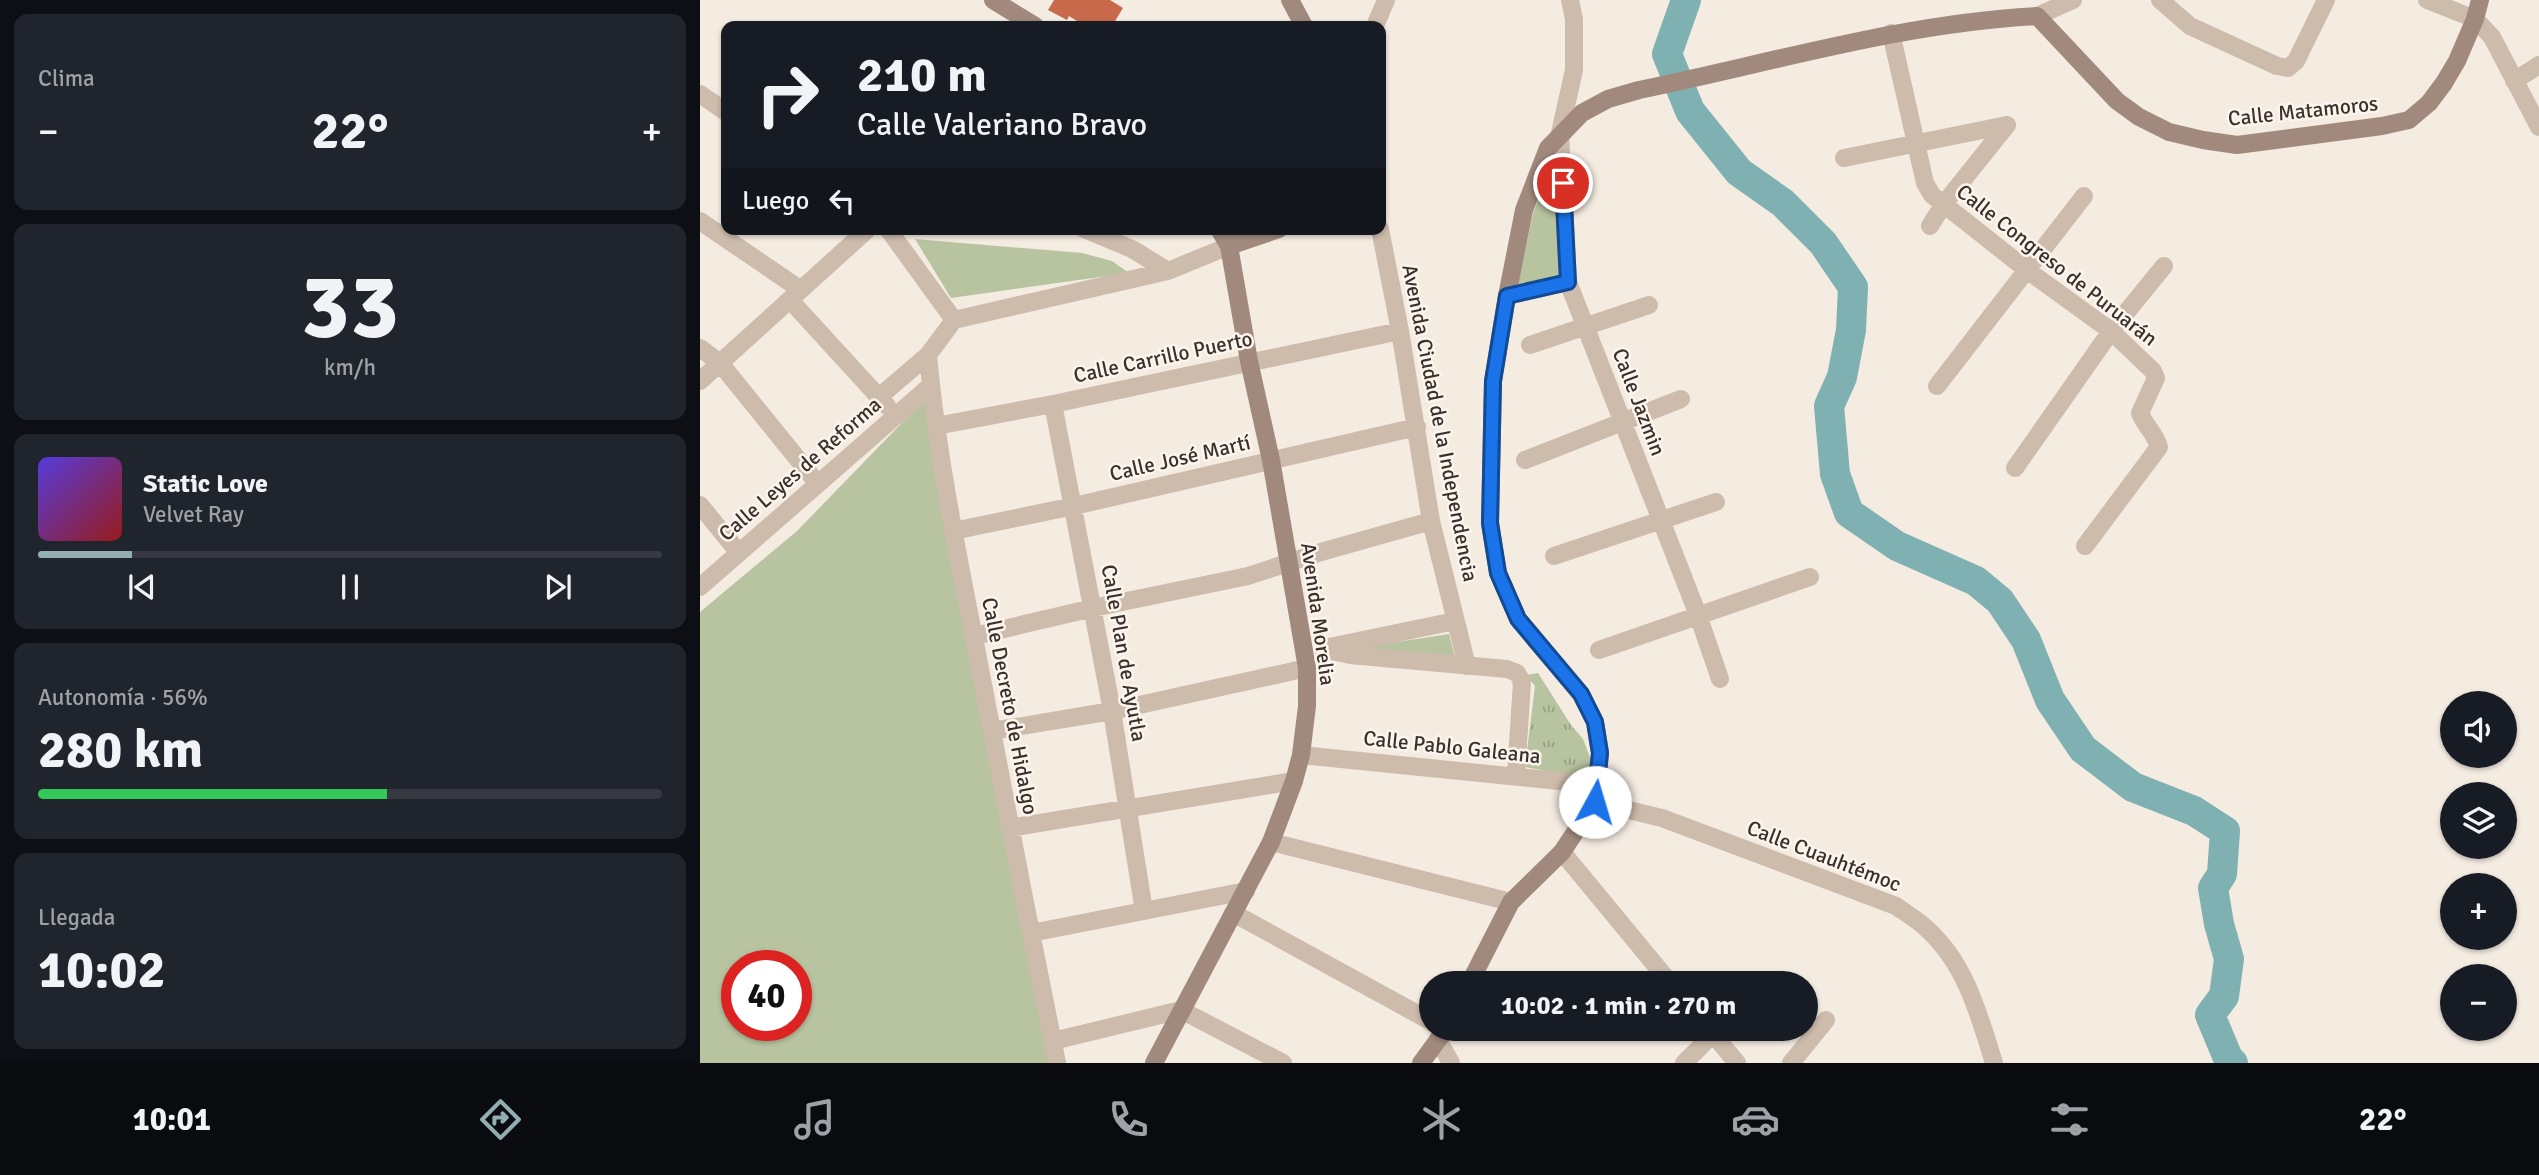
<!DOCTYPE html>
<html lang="es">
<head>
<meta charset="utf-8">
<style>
  :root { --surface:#171b24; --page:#20242c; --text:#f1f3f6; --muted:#9ea1a6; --line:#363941; --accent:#92aeb2 }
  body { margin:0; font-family:Signika,sans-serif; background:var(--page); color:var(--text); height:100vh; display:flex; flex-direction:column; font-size:26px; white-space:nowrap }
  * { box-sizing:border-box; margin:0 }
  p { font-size:23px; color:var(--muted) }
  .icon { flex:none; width:38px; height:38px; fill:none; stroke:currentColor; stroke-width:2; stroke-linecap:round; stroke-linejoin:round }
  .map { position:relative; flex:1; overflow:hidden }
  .details { display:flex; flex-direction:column; gap:14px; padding:14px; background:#0d0f14; width:700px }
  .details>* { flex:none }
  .banner { position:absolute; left:21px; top:21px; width:665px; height:214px; border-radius:14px; box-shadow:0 2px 5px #0004; background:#171b24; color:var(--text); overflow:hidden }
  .tools { position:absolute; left:1740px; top:691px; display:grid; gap:14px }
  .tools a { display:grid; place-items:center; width:77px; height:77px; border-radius:50%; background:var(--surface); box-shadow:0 2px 5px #0004; font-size:35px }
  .speed { position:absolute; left:21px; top:950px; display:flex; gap:14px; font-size:35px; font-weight:700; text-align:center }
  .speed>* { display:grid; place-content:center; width:91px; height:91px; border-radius:50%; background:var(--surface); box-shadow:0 2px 5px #0004; line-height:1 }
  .speed .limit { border:10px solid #d22; background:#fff; color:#111 }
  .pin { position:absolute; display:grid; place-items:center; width:60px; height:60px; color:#fff; margin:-30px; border:4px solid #fff; border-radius:50%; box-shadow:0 2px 7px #0007 }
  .me { position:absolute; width:77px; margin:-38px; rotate:6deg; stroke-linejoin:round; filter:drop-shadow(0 0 5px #0008) }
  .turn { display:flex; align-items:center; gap:24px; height:147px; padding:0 21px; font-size:32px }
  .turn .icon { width:91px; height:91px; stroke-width:2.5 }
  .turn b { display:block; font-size:49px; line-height:60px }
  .then { display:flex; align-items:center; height:66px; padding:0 21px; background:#0003; gap:14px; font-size:26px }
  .big { font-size:52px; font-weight:700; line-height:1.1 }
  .details .card { flex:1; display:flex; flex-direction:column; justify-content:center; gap:10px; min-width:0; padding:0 24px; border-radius:14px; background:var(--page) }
  .details .dial { align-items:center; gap:0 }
  .dial b { font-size:91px; line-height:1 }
  .song { display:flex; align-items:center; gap:21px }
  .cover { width:84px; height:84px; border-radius:10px; background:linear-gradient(135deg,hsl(250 70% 55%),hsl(0 70% 35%)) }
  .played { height:7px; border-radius:4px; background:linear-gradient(90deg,var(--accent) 15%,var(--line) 15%) }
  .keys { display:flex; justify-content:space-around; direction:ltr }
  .heat { display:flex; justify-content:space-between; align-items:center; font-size:38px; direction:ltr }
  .charge { height:10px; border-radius:5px; background:linear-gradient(90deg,#34c759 56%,var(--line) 0) }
  .trip { position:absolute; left:719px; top:971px; width:399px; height:70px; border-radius:35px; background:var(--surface); box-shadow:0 2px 5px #0004; font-weight:700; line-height:70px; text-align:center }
  .tab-bar { display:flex; height:112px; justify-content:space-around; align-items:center; background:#090b0e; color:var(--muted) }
  .tab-bar .icon { width:49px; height:49px }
  .tab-bar .active { color:var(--accent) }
  .tab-bar b { font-size:32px; color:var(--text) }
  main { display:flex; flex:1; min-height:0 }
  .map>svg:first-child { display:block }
</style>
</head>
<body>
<main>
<section class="details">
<div class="card"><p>Clima</p>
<div class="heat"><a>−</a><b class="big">22°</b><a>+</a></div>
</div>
<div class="card dial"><b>33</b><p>km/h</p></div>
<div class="card">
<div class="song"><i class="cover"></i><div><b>Static Love</b><p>Velvet Ray</p></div></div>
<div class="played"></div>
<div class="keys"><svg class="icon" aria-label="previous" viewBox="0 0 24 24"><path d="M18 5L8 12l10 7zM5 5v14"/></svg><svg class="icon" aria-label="pause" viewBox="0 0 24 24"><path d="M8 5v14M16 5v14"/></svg><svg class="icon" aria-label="next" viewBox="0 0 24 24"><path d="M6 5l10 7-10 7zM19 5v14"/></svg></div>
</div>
<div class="card"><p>Autonomía · 56%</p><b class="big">280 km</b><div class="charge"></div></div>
<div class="card"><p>Llegada</p><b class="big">10:02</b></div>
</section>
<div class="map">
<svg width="1839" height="1063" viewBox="0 0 1839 1063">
  <defs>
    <pattern id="park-tufts" width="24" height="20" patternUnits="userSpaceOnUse" patternTransform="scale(1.75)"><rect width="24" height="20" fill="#b8c4a0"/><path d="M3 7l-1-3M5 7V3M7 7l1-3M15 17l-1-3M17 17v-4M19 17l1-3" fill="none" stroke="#97a083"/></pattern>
  </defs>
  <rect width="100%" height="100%" fill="#f4ebe1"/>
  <path fill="#b8c4a0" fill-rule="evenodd" d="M856,154L861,281L817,288L833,213Z
    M215,239L382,253L412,261L429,273L251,298Z
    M227,397L352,1063H0V612L97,531ZM37,966H96V1026H37Z
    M749,634L756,661L638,651Z"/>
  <path fill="url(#park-tufts)" d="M838,673L871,725L883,739L891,760L890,779L825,767L835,686L826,675Z"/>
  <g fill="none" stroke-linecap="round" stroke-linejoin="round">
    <path stroke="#7fb0b2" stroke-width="30" d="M986,0L967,54L990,111L1039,172L1083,203L1123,243L1153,287L1151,330L1142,377L1129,406L1135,474L1149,513L1197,546L1276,581L1300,601L1326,640L1350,700L1383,749L1433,787L1494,811L1525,831L1522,874L1513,888L1519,924L1529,959L1524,996L1510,1015L1528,1058L1533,1063"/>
  </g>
  <path fill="#c8694b" d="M354,0H410L423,8L412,26H385L369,16L367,20L348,10Z"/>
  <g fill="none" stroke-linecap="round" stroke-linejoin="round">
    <path stroke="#cdbbac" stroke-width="18" d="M870,0L874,19V70L860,133L868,282L998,615L1020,679
      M1460,0L1490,26L1577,66L1588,68L1596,61L1626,0
      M1727,0L1775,19L1792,37L1839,127
      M1337,16L1373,0
      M675,26L686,0
      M1191,33L1225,183L1232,195L1327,270L1411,331L1453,371L1456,378L1440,413C1445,426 1455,433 1459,447L1385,546
      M1814,81L1839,65
      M0,94L26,112
      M1144,158L1307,125
      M0,221L101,290
      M1230,226L1243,205L1307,125
      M188,229L254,320
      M384,229L432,249L468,271L529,246
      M680,229L700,331L731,521L767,666
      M807,296L868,282
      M90,300L187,406
      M830,345L949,305
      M0,348L20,363L118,484
      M228,355C237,454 257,551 276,648C302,786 329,925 357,1063
      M0,381L168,229
      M1237,386L1384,196
      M179,397L228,355L254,320L468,271
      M353,404L412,711L444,911
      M236,426L353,404L700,331
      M825,460L981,399
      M1315,468L1411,331L1464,266
      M0,505L39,553
      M253,531L374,506L717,427
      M854,556L1016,502
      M0,587L230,386
      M274,636L393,608L548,576L621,552L731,521
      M629,647L755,621
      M623,649L650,655L807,669L817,673L822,682L816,775
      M899,650L1110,577
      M292,731L412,711L607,668
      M601,755L898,785
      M895,802L962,818L1196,906C1207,914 1218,920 1227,929C1266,964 1279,1015 1294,1063
      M309,828L594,781
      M571,842L811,902
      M862,852L971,984
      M533,913L732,1022
      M331,933L546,891
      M1009,1029L1037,1063
      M738,1039L751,1063
      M353,1041L481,1010L583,1063
      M984,1063L1013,1034
      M1091,1063L1126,1020"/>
    <path stroke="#a18a7d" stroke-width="18" d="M293,0L335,26
      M590,0L604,26
      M529,246L579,229
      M769,984L811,902L862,852L895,802L900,753L895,722L881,694L818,619L798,573L790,523L793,381L807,296L824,210L848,148L882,113L908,99L939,90C1071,63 1202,23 1337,16L1417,101L1439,117L1469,132L1503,140L1537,145L1682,126L1709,120L1729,103L1744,83L1757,61L1775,19L1780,0
      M454,1063L571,842L594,781L601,755L607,706V668L571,460L549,361L529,246L519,229
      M721,1063L746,1029"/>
  </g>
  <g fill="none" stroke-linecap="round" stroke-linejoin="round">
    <defs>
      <path id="route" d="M863,183L868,282L807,296L793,381L790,523L798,573L818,619L881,694L895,722L900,753L895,802"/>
    </defs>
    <use href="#route" stroke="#114b97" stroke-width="18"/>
    <use href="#route" stroke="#1a73e8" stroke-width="12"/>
  </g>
  <g text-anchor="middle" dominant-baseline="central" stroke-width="5" stroke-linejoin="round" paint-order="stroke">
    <g font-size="21" fill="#3b302b" stroke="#fbf5ee">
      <text transform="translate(1603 111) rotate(-6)">Calle Matamoros</text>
      <text transform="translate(1357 265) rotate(38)">Calle Congreso de Puruarán</text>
      <text transform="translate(463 357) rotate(-12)">Calle Carrillo Puerto</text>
      <text transform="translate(939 402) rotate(69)">Calle Jazmin</text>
      <text transform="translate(740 423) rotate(79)">Avenida Ciudad de la Independencia</text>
      <text transform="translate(480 458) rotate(-13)">Calle José Martí</text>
      <text transform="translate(100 469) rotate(-41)">Calle Leyes de Reforma</text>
      <text transform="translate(618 614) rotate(82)">Avenida Morelia</text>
      <text transform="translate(424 653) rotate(80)">Calle Plan de Ayutla</text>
      <text transform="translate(310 706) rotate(79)">Calle Decreto de Hidalgo</text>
      <text transform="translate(752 747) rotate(6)">Calle Pablo Galeana</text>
      <text transform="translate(1124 856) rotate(21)">Calle Cuauhtémoc</text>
    </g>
  </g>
</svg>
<div class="tools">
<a><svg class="icon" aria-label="sound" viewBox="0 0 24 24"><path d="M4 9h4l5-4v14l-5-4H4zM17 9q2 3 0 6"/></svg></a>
<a><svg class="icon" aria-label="layers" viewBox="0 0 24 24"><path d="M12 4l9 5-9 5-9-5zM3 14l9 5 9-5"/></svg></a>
<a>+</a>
<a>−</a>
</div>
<div class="speed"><div class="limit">40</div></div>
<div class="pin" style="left:863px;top:183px;background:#d93025"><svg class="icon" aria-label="arrive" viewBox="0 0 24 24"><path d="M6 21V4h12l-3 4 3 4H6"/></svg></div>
<svg class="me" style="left:895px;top:802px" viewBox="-20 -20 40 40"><circle r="19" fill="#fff"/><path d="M0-13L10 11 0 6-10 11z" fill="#1a73e8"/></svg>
<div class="trip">10:02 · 1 min · 270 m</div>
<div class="banner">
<div class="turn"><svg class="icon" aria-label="right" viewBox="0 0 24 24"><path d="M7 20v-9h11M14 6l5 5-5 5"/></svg><div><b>210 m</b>Calle Valeriano Bravo</div></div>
<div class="then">Luego<svg class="icon" aria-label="left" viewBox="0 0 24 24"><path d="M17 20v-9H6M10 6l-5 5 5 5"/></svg></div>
</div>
</div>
</main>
<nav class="tab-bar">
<b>10:01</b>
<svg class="icon active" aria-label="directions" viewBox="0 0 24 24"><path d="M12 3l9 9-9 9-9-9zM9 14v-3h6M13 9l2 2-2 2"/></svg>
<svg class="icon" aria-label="music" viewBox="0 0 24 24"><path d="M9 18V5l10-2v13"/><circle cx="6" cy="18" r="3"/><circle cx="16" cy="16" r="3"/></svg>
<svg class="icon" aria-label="phone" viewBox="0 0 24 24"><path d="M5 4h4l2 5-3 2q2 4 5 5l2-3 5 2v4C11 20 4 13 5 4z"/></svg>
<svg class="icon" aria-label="climate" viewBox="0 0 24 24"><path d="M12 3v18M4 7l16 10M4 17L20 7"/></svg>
<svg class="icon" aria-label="car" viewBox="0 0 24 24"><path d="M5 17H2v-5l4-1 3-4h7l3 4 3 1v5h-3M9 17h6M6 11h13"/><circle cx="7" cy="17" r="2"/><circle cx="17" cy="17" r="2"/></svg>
<svg class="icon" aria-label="filters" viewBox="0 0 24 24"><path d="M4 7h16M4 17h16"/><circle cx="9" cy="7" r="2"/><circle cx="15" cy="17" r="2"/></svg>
<b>22°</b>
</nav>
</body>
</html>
